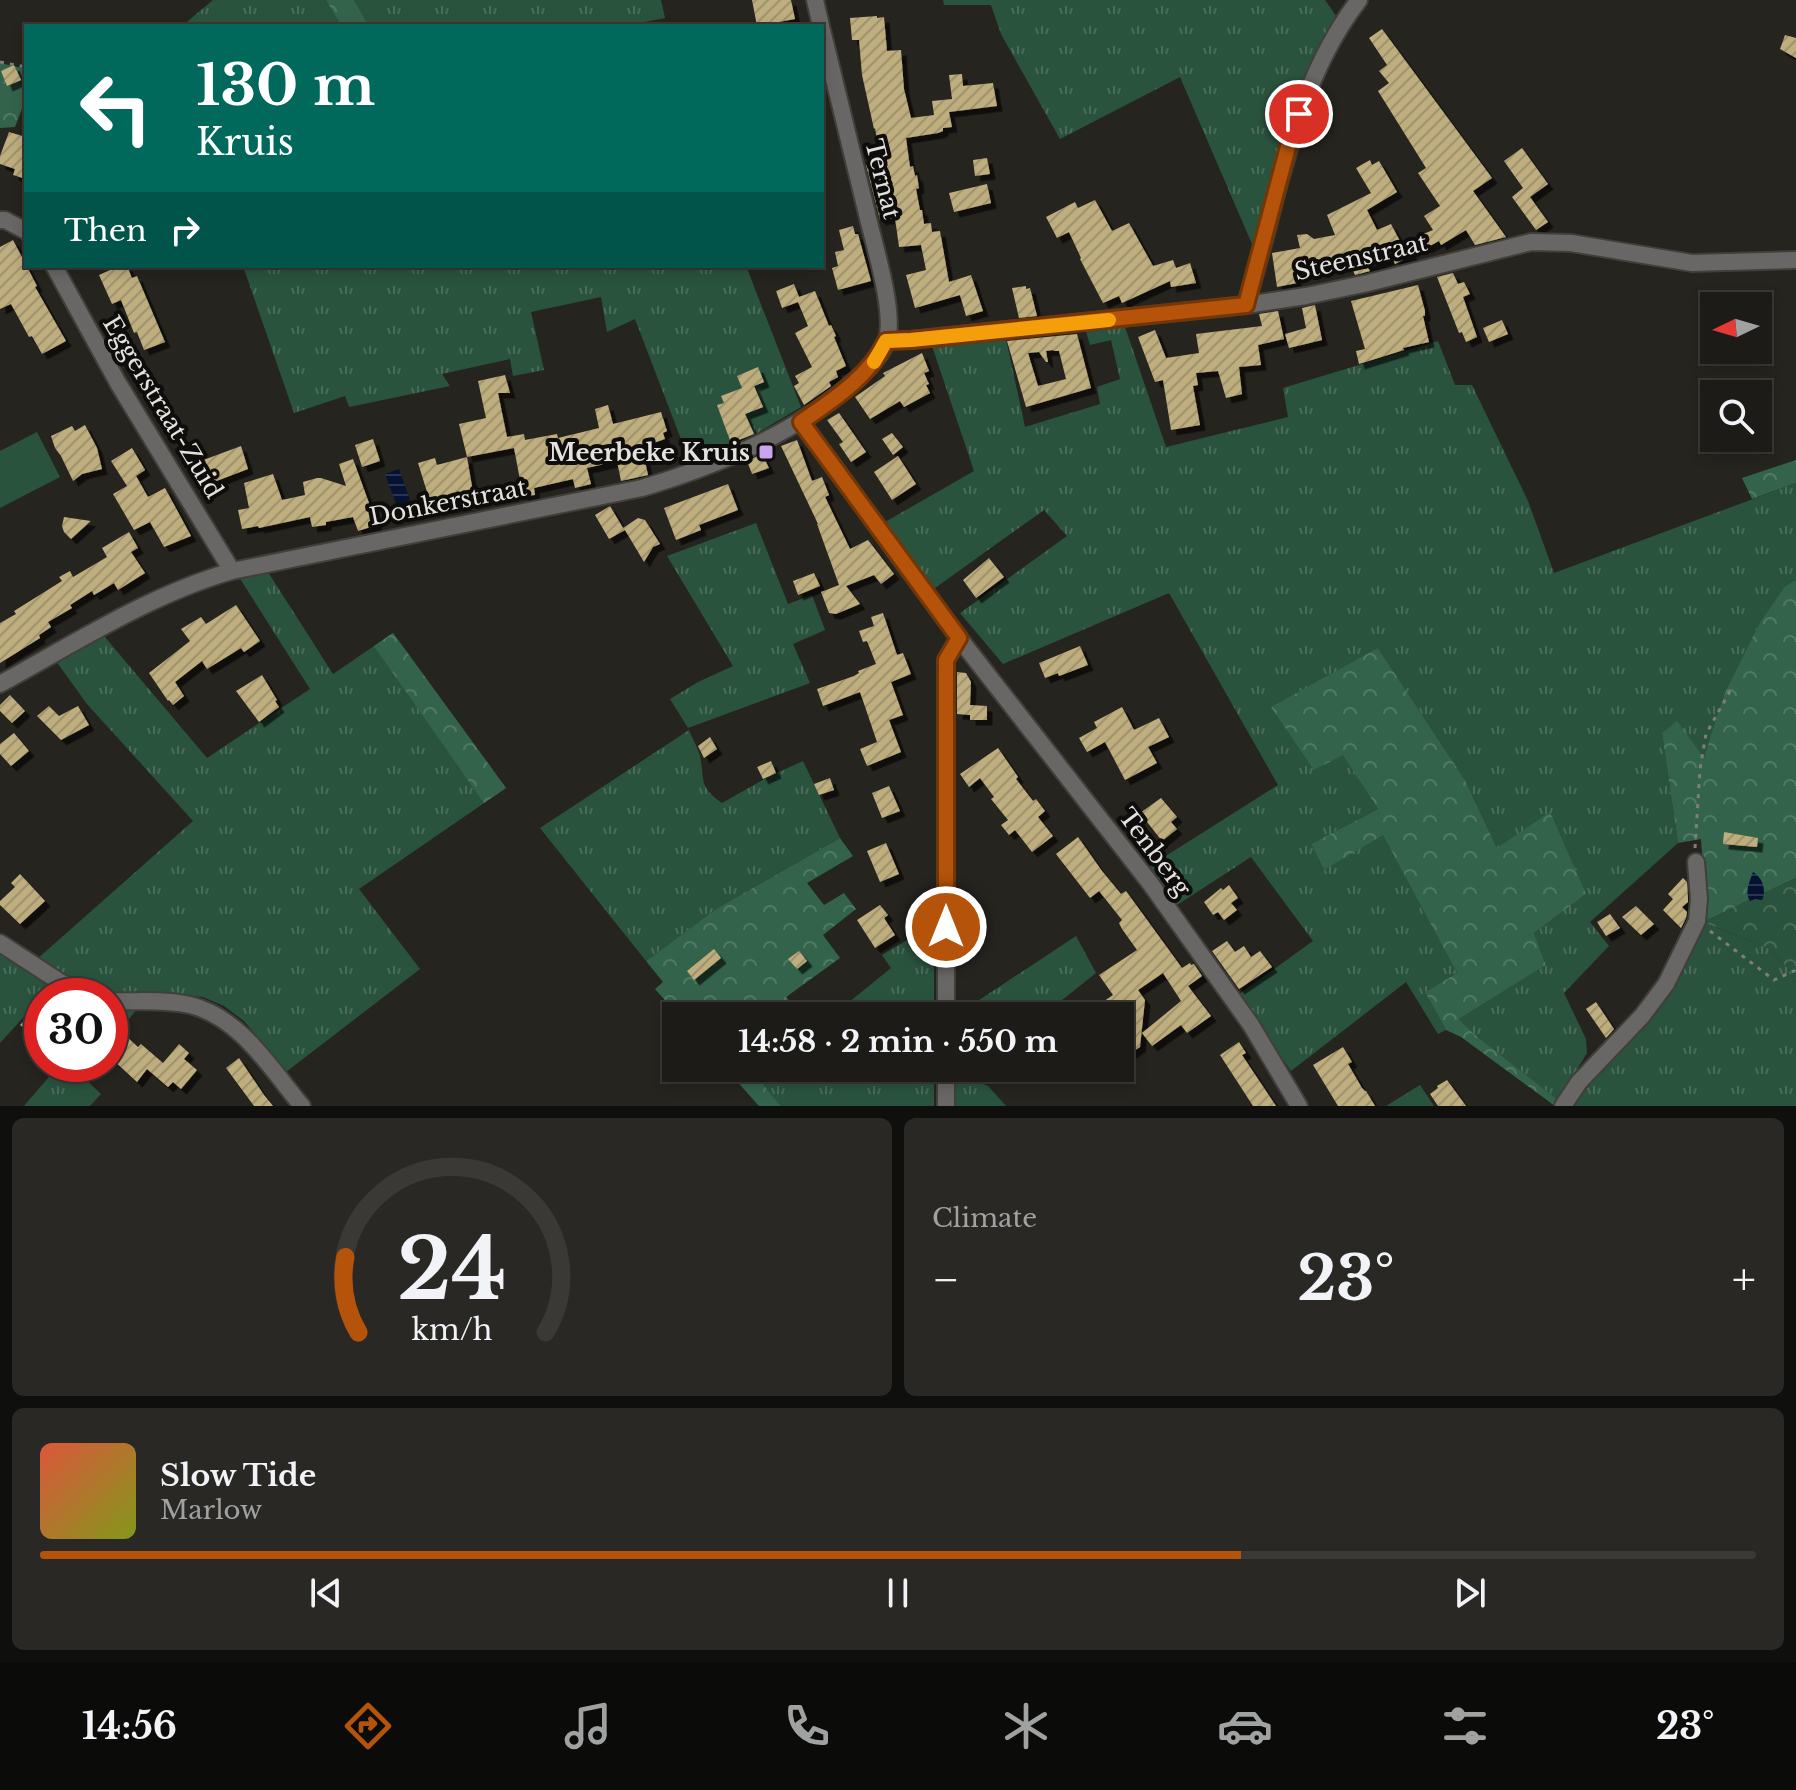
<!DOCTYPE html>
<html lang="en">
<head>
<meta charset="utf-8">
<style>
  :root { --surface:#1c1b17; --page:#292824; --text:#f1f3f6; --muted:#a0a1a1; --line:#3a3936; --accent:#b45309 }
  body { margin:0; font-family:"Libre Baskerville",serif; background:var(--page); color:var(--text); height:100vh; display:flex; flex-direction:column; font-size:30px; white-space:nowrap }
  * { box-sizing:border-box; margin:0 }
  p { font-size:26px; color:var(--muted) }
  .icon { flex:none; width:44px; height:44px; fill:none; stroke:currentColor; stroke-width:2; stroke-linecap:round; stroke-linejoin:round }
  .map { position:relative; height:1106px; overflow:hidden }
  .panel { display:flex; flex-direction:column; gap:12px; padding:12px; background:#0f0f0d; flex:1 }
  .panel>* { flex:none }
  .hud { position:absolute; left:24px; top:24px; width:800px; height:244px; border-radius:0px; box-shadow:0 4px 12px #0003,0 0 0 2px var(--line); background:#00695c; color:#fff; overflow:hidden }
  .needle { width:52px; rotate:265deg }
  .buttons { position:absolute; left:1700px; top:292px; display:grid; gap:16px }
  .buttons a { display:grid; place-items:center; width:72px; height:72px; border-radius:0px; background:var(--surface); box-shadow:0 4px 12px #0003,0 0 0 2px var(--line); font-size:40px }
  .speed { position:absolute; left:24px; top:978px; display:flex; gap:16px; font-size:40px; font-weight:700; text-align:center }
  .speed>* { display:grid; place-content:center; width:104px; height:104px; border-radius:50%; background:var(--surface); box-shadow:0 4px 12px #0003,0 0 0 2px var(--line); line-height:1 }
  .speed .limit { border:12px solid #d22; background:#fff; color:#111 }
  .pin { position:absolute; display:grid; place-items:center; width:68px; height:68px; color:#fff; margin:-34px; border:4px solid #fff; border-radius:50%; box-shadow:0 2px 8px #0007 }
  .me { position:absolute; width:88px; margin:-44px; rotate:0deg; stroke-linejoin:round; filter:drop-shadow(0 0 6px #0008) }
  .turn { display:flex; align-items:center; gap:28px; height:168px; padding:0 40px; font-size:36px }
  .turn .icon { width:104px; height:104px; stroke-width:2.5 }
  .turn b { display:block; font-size:56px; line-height:68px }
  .then { display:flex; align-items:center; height:76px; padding:0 40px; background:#0003; gap:16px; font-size:30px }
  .big { font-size:60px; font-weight:700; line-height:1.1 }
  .panel .tile { flex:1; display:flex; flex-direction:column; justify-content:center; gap:12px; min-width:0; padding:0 28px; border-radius:12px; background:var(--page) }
  .panel .dial { align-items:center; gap:0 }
  .dial svg { height:208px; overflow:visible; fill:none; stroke:var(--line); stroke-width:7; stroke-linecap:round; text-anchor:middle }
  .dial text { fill:var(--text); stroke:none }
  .song { display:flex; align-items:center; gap:24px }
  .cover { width:96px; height:96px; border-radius:12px; background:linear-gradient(135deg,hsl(10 70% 55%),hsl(70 70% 35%)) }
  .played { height:8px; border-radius:4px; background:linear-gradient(90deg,var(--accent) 70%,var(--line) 70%) }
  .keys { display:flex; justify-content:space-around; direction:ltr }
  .heat { display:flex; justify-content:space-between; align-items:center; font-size:44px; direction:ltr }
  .panel .tiles { flex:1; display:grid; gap:12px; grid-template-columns:1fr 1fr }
  .tile:last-child { grid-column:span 2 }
  .trip { position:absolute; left:662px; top:1002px; width:472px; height:80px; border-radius:0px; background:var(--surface); box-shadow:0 4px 12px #0003,0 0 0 2px var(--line); font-weight:700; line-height:80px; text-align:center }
  .dock { display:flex; height:128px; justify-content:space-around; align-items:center; background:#0b0b09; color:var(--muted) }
  .dock .icon { width:56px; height:56px }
  .dock .current { color:var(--accent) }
  .dock b { font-size:36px; color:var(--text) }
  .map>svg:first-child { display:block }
</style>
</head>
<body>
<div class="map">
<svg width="1796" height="1106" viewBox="0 0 1796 1106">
  <defs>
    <pattern id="grass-tufts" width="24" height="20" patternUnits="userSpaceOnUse" patternTransform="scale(2)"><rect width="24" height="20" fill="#2a533e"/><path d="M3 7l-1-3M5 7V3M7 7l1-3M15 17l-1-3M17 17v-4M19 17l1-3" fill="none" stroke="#496b59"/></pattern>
    <pattern id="forest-crowns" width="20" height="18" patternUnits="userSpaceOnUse" patternTransform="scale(2)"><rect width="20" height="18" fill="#33644b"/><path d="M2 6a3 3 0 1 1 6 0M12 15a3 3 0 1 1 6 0" fill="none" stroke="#507a64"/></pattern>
    <pattern id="park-crowns" width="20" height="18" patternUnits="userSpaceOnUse" patternTransform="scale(2)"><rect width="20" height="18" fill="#2a533e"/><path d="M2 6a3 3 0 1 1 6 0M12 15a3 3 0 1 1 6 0" fill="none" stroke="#496b59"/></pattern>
    <pattern id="water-rules" width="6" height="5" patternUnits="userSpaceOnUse" patternTransform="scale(2)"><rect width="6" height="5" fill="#051233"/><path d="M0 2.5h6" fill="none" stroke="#293450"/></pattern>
    <pattern id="building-hatch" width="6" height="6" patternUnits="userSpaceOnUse" patternTransform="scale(2)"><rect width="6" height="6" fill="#bead7d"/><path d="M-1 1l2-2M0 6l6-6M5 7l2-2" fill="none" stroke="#a0936e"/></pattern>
    <filter id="shadow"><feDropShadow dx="5.5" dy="5.5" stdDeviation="0" flood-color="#0009"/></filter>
  </defs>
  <rect width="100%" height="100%" fill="#25241f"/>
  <path fill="url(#grass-tufts)" d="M213,0H326L341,26H182Z
    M354,0H661L665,18L624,26H369Z
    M943,0H1325L1336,16L1302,89L1255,251L1180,77L1060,139L1001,34L991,5H944Z
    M243,266H746L801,407L754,435L689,460L635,319L607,332L601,297L531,312L544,370L513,376L510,359L442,374L450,386L349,407L345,396L294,413Z
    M1124,324L1166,447L1288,417L1283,388L1438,341L1455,385H1472L1528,501L1554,573L1796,483V580L1785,586L1760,622L1727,688L1718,712L1704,759L1662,733L1678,843L1590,922L1609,946L1564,993L1586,1039L1587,1053L1558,1100L1474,1034L1459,1019L1546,965L1534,933L1586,894L1497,848L1465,780L1378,648L1314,770L1343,754L1378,809L1311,844L1324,870L1383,834L1457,973L1425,992L1446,1030L1438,1034L1406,982L1291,1071L1238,995L1313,941L1251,857L1174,907L1150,866L1278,785L1169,593L1003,664L960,613L1067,536L1044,510L935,588L885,522L974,471L932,346L1006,339L1025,427L1100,404L1097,387L1120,379L1111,340L1090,345L1085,328Z
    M756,523L788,604L812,595L825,630L793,644L810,683L688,728L670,699L698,682L733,666L667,556Z
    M268,572L333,674L393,633L506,788L359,889L420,969L286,1072L244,1021L224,1006L203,997L100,992L36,960L193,821L87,704L56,661L104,636L207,758L310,689L239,577Z
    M689,730C692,739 698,747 700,756C705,781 698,786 722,803L766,778L803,761L840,838L716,909L646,961L540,828Z
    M1703,922L1768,948L1796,977V1106H1570L1597,1072L1673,989Z
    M934,924V1016H832L891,968L882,955Z
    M1076,936L1096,973L1052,1008V1016H955Z
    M0,948L54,984L0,1043Z
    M110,1005L139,1007L110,1041Z
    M60,1064H89L80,1074L101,1094L90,1106H24Z
    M771,1068H934V1106H781L759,1079Z
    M950,1071L988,1086L1006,1106H950Z
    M1420,1085L1434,1106H1386Z"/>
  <path fill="url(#forest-crowns)" d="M326,0H354L369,26H341Z
    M0,63L26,69V98L15,127L0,128Z
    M1796,460V483L1752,499L1742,478Z
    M1796,580V878L1703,922L1705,900L1701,839L1678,843L1662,733L1677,721L1704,758L1718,712L1727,688L1760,622L1785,586Z
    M393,633L506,788L484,803L374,646Z
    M1378,648L1465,780L1497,848L1550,812L1586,894L1534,933L1546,965L1459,1019L1474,1034L1558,1100L1555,1106L1461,1037L1446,1030L1425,992L1457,973L1383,835L1324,870L1311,844L1378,809L1343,755L1314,770L1271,707Z
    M840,838L853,856L807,883L824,905L844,893L856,909L823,935L840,958L786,997L804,1016H679L655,989L663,982L646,961L716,909Z
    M725,1068H771L759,1079L781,1106H759Z"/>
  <path fill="url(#park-crowns)" d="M1796,878V977L1768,948L1703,922Z"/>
  <path fill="#2a533e" d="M37,432L60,477L0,508V451Z"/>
  <path fill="url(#water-rules)" d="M399,469L410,500L397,506L385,474Z
    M1753,872C1762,877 1767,890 1762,900L1755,899L1750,901C1744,892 1750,881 1753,872Z"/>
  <path fill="url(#building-hatch)" fill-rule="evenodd" filter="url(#shadow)" d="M752,0H791L795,19L757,26Z
    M877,16V18L884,17L887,51L901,50L904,89L911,118L934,115L932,101L952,99L949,75L962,74L963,86L993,83L997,106L949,112L952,127L943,128V131L938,133L906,138L910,167L913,166L915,176L917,175L919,188L916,189L920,210H922L924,224L931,223L932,232L940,231L949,282L971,275L983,311L966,316L960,295L915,308L906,275L926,270L921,245L899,247L895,218L880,220L866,165L881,162L875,128L874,129L862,75L859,40H852L850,18Z
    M1382,29L1492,178L1473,191L1506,237L1475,245L1466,230L1441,245L1439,241L1426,248L1421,235L1433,230L1424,216L1440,206L1418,173L1426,168L1378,91L1389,83L1379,71L1387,65L1369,38Z
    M1785,35L1796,38V58L1780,49Z
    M14,65L21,80L7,86L1,71Z
    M9,132L26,137V179L13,175L15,169L0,164V156Z
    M1522,148L1548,184L1530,197L1548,222L1536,230L1512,197L1523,188L1504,161Z
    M987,158L990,174L975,176L973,160Z
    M1370,160L1372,165L1379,161L1397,192L1367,210L1377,230L1391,224L1402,245L1408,241L1412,255L1395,264L1392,258L1368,268L1370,271L1355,275L1349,262L1295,275L1297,283L1277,287L1272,253L1300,248L1297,235L1307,234L1314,239L1335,235L1327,215L1371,193L1356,168Z
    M987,184L991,203L954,212L949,193Z
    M1095,200L1112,231L1129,223L1153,266L1173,260L1176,268L1190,263L1196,283L1171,287L1170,281L1122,303L1119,296L1103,303L1080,259L1081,258L1069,232L1057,238L1046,217L1075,202L1078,208Z
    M853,226L855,234H858L871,281L838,290L832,268L838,266L835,252L844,250L839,230Z
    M13,240L37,286L35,287L66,341L42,354L32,336L29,337L11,304L0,309V247Z
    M119,266H127L132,278L137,276L165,342L144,350L137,332L134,333L121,300L112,304L99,275Z
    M1453,273L1458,284L1464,282L1470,294L1463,297L1477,337L1466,342L1462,332L1459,333L1437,277Z
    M794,284L799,297L815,291L829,326L831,325L836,336L834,337L846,366L836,371L838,377L829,382L831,386L804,405L794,386L799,383L795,376L812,367L795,333L808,326L798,302L782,308L776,291Z
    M1418,285L1425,311V316H1423L1429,342L1403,348L1404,350L1359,364L1356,351L1365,349L1351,301Z
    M1026,286V289L1030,288L1037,316L1019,318L1012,288Z
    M1315,305L1322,340L1289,348L1285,334L1306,328L1302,308Z
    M1278,311L1284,339L1258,345L1261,365L1239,367L1242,394L1226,398L1218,371L1196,373L1198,385L1193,386L1200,425L1171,430L1163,380L1155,382L1138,337L1155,330L1166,358L1199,353L1196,334L1262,326L1259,314Z
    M1502,320L1508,334L1489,342L1483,328Z
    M1077,334L1091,388L1026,407L1007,341ZM1053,350L1054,351H1059L1066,379L1038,386L1028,353L1039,352L1046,362H1048L1046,351Z
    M922,353L929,371L924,373L929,384L926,385L930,393L904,407L900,401L870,419L855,397L885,376L883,373Z
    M758,367L764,382L754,386L763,407L745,414L754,434L731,443L717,405L724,403L721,396L742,388L737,376Z
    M505,375L510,393H498L507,437L524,434L525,440L557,434L558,438L599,428L595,409L608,405L613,424L661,412L667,431L663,433L665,439L642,447L648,475L621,481L617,461L587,468L591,484L575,488L573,479L534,488L535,495L523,496L514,448L467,457L473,492L444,498L446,504L432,508L418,463L435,458L437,465L467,457L459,424L486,418L478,381Z
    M839,413L866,452L851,462L839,444L843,442L827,420Z
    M85,425L97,448L102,469L82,474L73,481L61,456L55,448L51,436L72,426L75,431Z
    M892,433L903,447L893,455L882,439Z
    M373,439L380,461L362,467L355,445Z
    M797,440L812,481L822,477L829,495L825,497L850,549L868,540L894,574L881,584L874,575L846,586L860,604L836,614L829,613L821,592L839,585L817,524H818L781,446Z
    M241,446L248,469L206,485L198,462Z
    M132,448L145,470L136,476L148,497L165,488L191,536L164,547L150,522L134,530L113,494L127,486L111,461Z
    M762,454L769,468L752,474L747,461Z
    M898,456L916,484L892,500L874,472Z
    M353,459L377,525L358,531L353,517L326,522V525L312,527L310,517L259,528L258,526L242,529L238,510L249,508L244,483L273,474L282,500L305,495L303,482L317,478H321L346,486L339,464Z
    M728,484L738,510L699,525L701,530L676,540L664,508Z
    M610,506L623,528L638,518L645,520L660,544L653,547L644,562L625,530L609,539L595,515Z
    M64,517L91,521L71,539L64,532L62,526Z
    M129,532L138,548L131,552L145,573L118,590L114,583L94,595L92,591L70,605L72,608L48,622L51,627L39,635L40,638L0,663V623L16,614L14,611L62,581L59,577L70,571L73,577L107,557L102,548Z
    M989,558L1004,577L976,598L963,580Z
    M814,573L820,586L798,595L793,581Z
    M236,605L260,641L244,652L241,648L207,669L202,661L175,682L184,696L173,705L169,700L168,701L149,673L190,641L181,629L201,617L206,624Z
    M883,613L897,655L903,653L911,674L891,682L903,715L889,720L901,752L867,766L860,749L877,742L860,692L823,706L817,689L854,676L859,673L858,671L876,664L867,641L863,642L859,631L874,626L871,617Z
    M1080,646L1088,665L1059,676L1058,673L1045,678L1039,663Z
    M957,672L966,673L971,682L970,705L987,706V720H970V715L957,714Z
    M262,675L277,700L275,701L279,707L259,722L236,691Z
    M10,695L25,711L12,723L0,711V705Z
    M49,706L59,716L78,706L89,725L61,740L37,716Z
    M1122,707L1134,730L1159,718L1169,737L1148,747L1157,763L1125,780L1105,742L1087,752L1079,738L1097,728L1094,722Z
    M14,733L29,751L11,766L0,754V744Z
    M710,737L717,749L704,758L698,746Z
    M998,748L1018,777L1016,779L1033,801L1036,799L1045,811L1038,817L1053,836L1032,852L1015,830L1009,835L1001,825L1008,820L991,799L994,797L980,778L969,787L960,774Z
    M771,761L776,773L763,779L757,767Z
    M830,778L834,790L819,795L814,784Z
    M889,786L900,811L882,818L872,793Z
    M1161,798L1177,817L1171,822L1177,829L1162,841L1140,813Z
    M1724,832L1758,838L1757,847L1723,844Z
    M1078,837L1102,871L1121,894L1126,891L1182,968L1190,963L1191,965L1194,964L1202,976L1188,986L1211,1016L1187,1033L1181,1025L1152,1046L1142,1033L1181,1001L1163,973L1138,990L1145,1000L1140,1047L1120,1060V1043L1131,1035L1120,1021V1016H1117L1113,1011L1106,1016H1082L1113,995L1099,975L1137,950L1122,929L1119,923L1122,920L1099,891L1090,898L1056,854Z
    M886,843L899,874L880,882L867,851Z
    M20,874L45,901L20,924L0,905V901L15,887L11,883Z
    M1683,878L1687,882L1688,899V902L1682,907L1687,912L1686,918L1681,928L1663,910L1673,899L1668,894Z
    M1229,885L1238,898L1231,903L1237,910L1224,920L1218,912L1213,915L1204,902L1221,888L1223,890Z
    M880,905L888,915L884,918L895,935L875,948L857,920Z
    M1636,906L1654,924L1641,935L1622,917Z
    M1610,914L1620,928L1606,936L1597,922Z
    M1227,941L1235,952L1244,946L1251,957L1260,951L1272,967L1239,989L1212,951Z
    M714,949L721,958L694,980L687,971Z
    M799,951L807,961L797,969L788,959Z
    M42,1001V1023L31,1034L20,1025Z
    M1596,1002L1614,1029L1606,1038L1586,1009Z
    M127,1037L138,1047L141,1044L163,1063L179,1044L189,1053L184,1059L197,1070L181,1089L173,1082L168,1087L147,1069L137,1082L110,1057Z
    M1239,1042L1246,1053L1242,1055L1276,1106H1253L1220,1055Z
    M1343,1047L1352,1062L1348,1064L1362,1088L1365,1091H1366L1375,1106H1338L1313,1065Z
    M239,1058L264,1095L273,1106H254L226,1068Z
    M1447,1080L1466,1106H1438L1430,1094L1438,1088L1437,1086Z"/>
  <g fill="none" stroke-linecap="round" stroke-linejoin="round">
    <defs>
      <path id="street" d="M815,0L821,26
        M0,220H5L26,231
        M54,266L118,383L232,571
        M1246,305C1256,270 1266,234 1275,198C1294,128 1314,58 1359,0
        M886,341L911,340L1246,305L1306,296L1368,283L1531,242L1571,243L1692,263L1796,260
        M801,422L959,638L1150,883L1251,1025L1299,1106
        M0,684C75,643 149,595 232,571L642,488C719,465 797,433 858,378C869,368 882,355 887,340C895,310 874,245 867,214C852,153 837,92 822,30
        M0,943L60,982L88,996
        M110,1001C136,1002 165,999 190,1005C240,1017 271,1069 302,1106
        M946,1016V660L959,638
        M946,1106V1068
        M1563,1106L1579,1082L1642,1016L1666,984L1697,921L1699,899L1696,862"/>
    </defs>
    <use href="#street" stroke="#403f3a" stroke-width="20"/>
    <path stroke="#7f7e7a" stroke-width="3" stroke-dasharray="4 6" stroke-linecap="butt" d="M0,62L26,67
      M1695,848L1700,769L1706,734L1730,691
      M1710,931L1774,980L1796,970"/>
    <use href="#street" stroke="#696765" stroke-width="16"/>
  </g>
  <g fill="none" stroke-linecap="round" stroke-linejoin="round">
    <defs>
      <path id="route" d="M946,927V660L959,638L801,422C833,400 869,377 886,341L911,340L1246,305L1290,139L1299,114"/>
    </defs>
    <use href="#route" stroke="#753606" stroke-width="20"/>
    <use href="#route" stroke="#b45309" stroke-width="14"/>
    <path stroke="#f59e0b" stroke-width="14" d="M874,362L886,341L911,340L1109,320"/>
  </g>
  <rect fill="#c9a5ee" stroke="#0e0d0b" stroke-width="3" x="758" y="444" width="16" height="16" rx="4"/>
  <g text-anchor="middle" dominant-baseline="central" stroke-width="8" stroke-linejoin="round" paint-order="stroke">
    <g font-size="24" fill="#e3e2df" stroke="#0e0d0b">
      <text transform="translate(883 179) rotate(76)">Ternat</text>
      <text transform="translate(1361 257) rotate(-13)">Steenstraat</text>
      <text transform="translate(163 407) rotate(59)">Eggerstraat-Zuid</text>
      <text transform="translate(448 502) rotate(-11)">Donkerstraat</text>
      <text transform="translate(1155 852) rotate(53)">Tenberg</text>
    </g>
    <g font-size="24" font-weight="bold" fill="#e3e2df" stroke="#0e0d0b" text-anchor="end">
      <text x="750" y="452">Meerbeke Kruis</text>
    </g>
  </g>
</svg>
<div class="buttons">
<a><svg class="needle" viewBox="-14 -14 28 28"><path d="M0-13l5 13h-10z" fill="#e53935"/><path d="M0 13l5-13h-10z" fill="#a0a1a1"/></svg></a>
<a><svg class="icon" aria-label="search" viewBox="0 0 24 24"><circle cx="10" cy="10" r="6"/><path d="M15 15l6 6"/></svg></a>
</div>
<div class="speed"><div class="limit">30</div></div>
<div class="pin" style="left:1299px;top:114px;background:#d93025"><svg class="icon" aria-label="arrive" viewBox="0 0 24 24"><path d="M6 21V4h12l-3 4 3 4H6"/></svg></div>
<svg class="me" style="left:946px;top:927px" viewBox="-20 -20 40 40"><circle r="17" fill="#b45309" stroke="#fff" stroke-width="3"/><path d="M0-11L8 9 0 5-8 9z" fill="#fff"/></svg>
<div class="trip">14:58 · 2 min · 550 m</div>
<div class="hud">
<div class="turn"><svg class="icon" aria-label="left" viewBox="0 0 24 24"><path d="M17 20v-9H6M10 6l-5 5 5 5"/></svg><div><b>130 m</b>Kruis</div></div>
<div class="then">Then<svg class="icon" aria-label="right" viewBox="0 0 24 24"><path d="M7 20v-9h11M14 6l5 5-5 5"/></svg></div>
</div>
</div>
<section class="panel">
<div class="tiles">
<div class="tile dial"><svg viewBox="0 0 100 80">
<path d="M14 69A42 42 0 1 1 86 69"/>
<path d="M14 69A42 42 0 0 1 9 40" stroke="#b45309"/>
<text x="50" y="56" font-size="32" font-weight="700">24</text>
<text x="50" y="72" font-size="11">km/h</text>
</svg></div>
<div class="tile"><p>Climate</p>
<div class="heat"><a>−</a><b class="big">23°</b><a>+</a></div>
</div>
<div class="tile">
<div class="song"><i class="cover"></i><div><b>Slow Tide</b><p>Marlow</p></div></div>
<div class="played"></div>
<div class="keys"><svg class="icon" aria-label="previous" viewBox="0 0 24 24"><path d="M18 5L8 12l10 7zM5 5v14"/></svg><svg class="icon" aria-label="pause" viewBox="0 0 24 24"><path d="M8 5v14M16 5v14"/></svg><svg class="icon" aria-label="next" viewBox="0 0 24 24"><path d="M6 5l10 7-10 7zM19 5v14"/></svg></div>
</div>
</div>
</section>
<nav class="dock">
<b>14:56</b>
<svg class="icon current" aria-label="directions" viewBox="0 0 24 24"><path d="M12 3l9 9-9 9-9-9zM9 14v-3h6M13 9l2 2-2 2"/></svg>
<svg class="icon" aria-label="music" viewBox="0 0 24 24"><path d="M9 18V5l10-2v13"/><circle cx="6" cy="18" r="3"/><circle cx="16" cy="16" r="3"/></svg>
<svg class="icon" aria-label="phone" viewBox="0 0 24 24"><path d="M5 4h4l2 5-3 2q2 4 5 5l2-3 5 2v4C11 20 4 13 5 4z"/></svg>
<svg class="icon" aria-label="climate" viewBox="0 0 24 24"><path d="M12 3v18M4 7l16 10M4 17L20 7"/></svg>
<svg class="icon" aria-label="car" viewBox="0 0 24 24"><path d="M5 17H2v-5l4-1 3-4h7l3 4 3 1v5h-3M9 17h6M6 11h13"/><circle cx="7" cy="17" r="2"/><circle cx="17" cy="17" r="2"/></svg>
<svg class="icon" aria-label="filters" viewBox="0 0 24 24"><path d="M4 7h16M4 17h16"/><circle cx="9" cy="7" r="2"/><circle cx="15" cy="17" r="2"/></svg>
<b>23°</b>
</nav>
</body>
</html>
